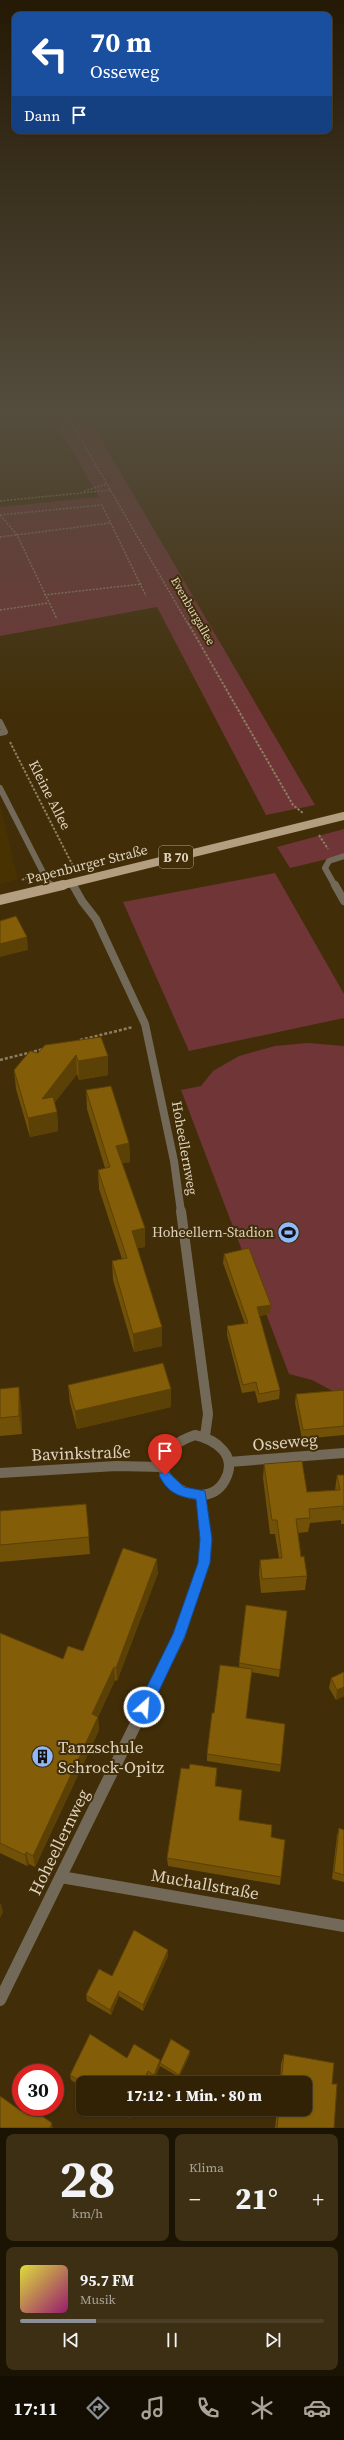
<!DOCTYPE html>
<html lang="de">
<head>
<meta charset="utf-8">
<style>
  :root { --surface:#312206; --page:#3d2f14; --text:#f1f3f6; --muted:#a8a49b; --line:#4c3f28; --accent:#8c9099 }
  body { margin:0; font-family:"Source Serif 4",serif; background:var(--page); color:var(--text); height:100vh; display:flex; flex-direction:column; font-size:15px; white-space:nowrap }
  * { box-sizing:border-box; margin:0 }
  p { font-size:13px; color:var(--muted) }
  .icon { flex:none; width:22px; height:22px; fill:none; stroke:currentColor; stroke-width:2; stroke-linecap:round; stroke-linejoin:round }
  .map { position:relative; height:2128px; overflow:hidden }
  .drawer { display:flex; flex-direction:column; gap:6px; padding:6px; background:#1b1303; flex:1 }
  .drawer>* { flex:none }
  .banner { position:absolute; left:12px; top:12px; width:320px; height:122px; border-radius:8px; box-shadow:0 1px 3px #0004,0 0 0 1px var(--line); background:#1a4fa0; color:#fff; overflow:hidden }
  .speed { position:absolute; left:12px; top:2064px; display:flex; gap:8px; font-size:20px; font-weight:700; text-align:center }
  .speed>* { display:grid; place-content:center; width:52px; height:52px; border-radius:50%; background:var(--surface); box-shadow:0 1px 3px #0004,0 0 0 1px var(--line); line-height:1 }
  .speed .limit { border:6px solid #d22; background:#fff; color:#111 }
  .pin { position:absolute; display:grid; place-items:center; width:34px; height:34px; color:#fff; margin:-41px -17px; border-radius:50% 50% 50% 0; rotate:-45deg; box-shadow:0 0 4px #0007 }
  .pin .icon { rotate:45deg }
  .me { position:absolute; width:44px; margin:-22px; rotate:26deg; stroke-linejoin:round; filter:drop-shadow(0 0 3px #0008) }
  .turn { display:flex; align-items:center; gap:14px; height:84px; padding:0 12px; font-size:18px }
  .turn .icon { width:52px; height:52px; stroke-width:2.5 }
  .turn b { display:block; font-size:28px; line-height:34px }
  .then { display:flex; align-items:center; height:38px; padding:0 12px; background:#0003; gap:8px; font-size:15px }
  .big { font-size:30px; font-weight:800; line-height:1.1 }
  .drawer .tile { flex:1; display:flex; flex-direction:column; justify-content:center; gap:6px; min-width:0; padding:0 14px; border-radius:8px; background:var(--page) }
  .drawer .dial { align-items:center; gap:0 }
  .dial b { font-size:52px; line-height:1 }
  .song { display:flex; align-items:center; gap:12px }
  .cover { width:48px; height:48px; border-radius:6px; background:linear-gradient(135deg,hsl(60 70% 55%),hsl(320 70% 35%)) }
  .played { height:4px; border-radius:2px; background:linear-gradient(90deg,var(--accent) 25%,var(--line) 25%) }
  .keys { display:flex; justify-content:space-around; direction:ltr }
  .heat { display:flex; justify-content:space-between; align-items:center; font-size:22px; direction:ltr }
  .drawer .tiles { flex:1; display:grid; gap:6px; grid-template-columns:1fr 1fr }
  .tile:last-child { grid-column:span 2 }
  .trip { position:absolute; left:76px; top:2076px; width:236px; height:40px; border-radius:8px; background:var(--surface); box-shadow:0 1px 3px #0004,0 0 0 1px var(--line); font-weight:800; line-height:40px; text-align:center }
  .dock { display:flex; height:64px; justify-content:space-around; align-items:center; background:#140e02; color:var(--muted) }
  .dock .icon { width:28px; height:28px }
  .dock .active { color:var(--accent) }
  .dock b { font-size:18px; color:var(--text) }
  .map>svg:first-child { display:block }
</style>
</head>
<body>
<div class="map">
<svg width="344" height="2128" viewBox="0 0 344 2128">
  <rect width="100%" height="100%" fill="#412e08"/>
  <path fill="#493201" d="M0,805L18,879L0,884Z"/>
  <path fill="#6f3537" d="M51,415H87L315,805L266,815L157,607L0,636V507L99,497Z
    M344,829V855L290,868L277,847Z
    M275,873L344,994V1018L189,1051L123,902Z
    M307,1043L344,1046V1397L312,1380L289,1374L181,1090L201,1086L213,1071L239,1056L275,1046Z"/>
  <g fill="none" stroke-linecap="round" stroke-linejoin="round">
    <path stroke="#8e7e61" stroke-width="1.5" stroke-dasharray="2 1.5" stroke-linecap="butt" d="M67,415L188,624
      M84,491L107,484
      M0,501L111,490
      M0,515L102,505L146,596
      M0,515L17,535L57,619
      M0,537L110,523
      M44,595L142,584
      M0,610L48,603"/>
    <path stroke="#8e7e61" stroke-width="2" stroke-dasharray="2.5 1.5" stroke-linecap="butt" d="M188,623L293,805L303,813
      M10,742L74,868
      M319,835L328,849
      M22,880L31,875"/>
    <path stroke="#8e7e61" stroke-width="2.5" stroke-dasharray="3 2" stroke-linecap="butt" d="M80,1040L133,1027
      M0,1060L44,1049"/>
    <path stroke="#726959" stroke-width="6" d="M0,722L5,732L0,733
      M0,788L50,886
      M72,882L74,886
      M335,886L325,868L329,861L344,856"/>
    <path stroke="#726959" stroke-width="8" d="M50,885L51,887
      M73,885L82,901L96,919L145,1024L174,1161L181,1212
      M335,885L344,901"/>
    <path stroke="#726959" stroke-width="10" d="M181,1211L208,1414L205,1436
      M195,1435C217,1440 238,1456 225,1480C202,1523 118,1462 195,1435Z
      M229,1462L344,1453
      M0,1473L116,1466L163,1467
      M185,1619L204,1563L206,1539L201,1495"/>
    <path stroke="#726959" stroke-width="12" d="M61,1877L344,1926
      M0,2000L179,1636L185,1618"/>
    <path stroke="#b39f7f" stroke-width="8" d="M59,886L344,816"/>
    <path stroke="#b39f7f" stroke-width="10" d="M0,900L63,885"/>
  </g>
  <path fill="#715007" d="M38,1053L108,1056V1075L79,1080L77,1074L54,1103L57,1112L58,1131L30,1137L16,1089L14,1070Z
    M86,1090L129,1143L130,1162L122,1163L145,1228V1247L137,1248L162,1346L134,1352L113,1280L112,1261L122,1259L99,1189L98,1170L105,1168L87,1109Z
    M224,1254L270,1314L259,1316L280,1390L279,1399L258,1403L255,1391L242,1393L227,1335V1326L245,1324L223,1263Z
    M68,1385L171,1407L77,1429L70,1403Z
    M0,1389L21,1405L22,1434L0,1436Z
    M344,1390V1435L302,1439L295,1403L296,1394Z
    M264,1464L307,1492L335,1490L337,1475H344V1524H341V1520L310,1523L308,1532L298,1533L301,1557L307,1576L305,1590L261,1593L259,1573L260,1560L279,1558L275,1534H270L263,1478Z
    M86,1504L90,1554L0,1562V1511Z
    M158,1573L117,1681L115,1680L98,1717L99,1730L35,1867L29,1864L27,1866L0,1853V1633L63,1659L83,1651Z
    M246,1605L287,1611L279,1677L251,1672L246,1718L281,1765L280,1772L207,1761V1754L214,1713L239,1667Z
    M344,1672V1696L336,1700L329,1688L331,1678Z
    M217,1768L216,1786L239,1820L271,1837L281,1877L280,1885L168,1866L167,1858L189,1769Z
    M339,1828L344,1830V1882L332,1879L337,1835Z
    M168,1956L143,2011L119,1996L111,2015L87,2001L86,1995L112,1976Z
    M190,2051V2054L179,2077L160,2066L154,2080L148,2076L83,2083V2088L71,2080L70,2075L127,2058L160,2060V2063Z
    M284,2054L332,2084L334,2128H275L277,2109H305V2083H280L281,2064Z
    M116,2109H134L130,2118Z"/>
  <path fill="#5c4106" d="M27,937L28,950L0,957V944Z
    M76,1055L77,1074L46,1114L57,1112L58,1131L30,1137L28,1118Z
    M108,1056V1075L79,1080L78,1061Z
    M129,1143L130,1162L117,1164L116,1146Z
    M145,1228V1247L133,1249L132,1231Z
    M271,1305L270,1314L256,1316L257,1307Z
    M162,1327V1346L134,1352L133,1334Z
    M19,1387L21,1405L22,1434L19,1416Z
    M171,1389V1407L77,1429L75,1411Z
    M157,1559L158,1573L117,1681L116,1668Z
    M114,1667L115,1680L93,1727L92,1714Z
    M344,1687V1696L336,1700L337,1690Z
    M98,1717L99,1730L35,1867L33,1856Z
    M26,1852L29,1864L27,1866L25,1855Z
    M1,1903L3,1912L0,1918V1905Z
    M168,1950V1956L143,2011V2005Z
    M119,1991V1996L111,2015L110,2010Z
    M190,2051V2054L179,2077V2075Z
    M160,2060V2066L154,2080V2075Z
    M148,2071V2076L145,2083H143Z
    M131,2109H134L130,2118L129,2113Z
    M52,2123L53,2128H50Z"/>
  <path fill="#835d08" stroke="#5c4106" d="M16,916L27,937L0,944V921Z
    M101,1037L108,1056L78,1061L76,1055L42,1099L53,1097L57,1112L28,1118L14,1070L30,1051L38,1053L45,1045Z
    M111,1086L129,1143L116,1146L145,1228L132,1231L162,1327L133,1334L112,1261L127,1258L98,1170L110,1167L86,1090Z
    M249,1248L271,1305L257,1307L280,1390L259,1394L256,1382L243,1385L227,1326L248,1323L224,1254Z
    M163,1363L171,1389L75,1411L68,1385Z
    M19,1387V1416L0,1418V1389Z
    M344,1390V1426L303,1430L296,1394Z
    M302,1461L307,1492L340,1490L337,1475H344V1510H343V1506L309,1509L310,1518L296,1519L301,1557L304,1556L307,1576L262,1579L260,1560L282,1558L277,1520H272L264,1464Z
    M86,1504L89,1537L0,1545V1511Z
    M123,1548L157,1559L116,1668L114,1667L92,1714L98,1717L33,1856L26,1852L25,1855L0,1843V1633L63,1659L68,1646L83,1651Z
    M246,1605L287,1611L280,1670L239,1663Z
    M220,1665L252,1669L246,1718L285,1724L281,1765L207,1754L212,1713H214Z
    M344,1672V1687L337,1690L331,1678Z
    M190,1764L217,1768L215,1786L242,1790L239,1820L272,1825L271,1837L285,1840L281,1877L167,1858L181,1768L189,1769Z
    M339,1828L344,1830V1875L334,1872Z
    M134,1930L168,1950L143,2005L119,1991L110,2010L86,1995L99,1969L112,1976Z
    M90,2034L127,2058L134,2044L160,2060L154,2075L148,2071L143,2083H83L70,2075Z
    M171,2039L190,2051L179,2075L160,2063Z
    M284,2054L334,2063L332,2084H337L334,2128H277L279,2109H305V2083H281Z
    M0,2096L21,2111L23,2107H29L52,2123L50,2128H0Z
    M123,2109H131L129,2113Z"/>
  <linearGradient id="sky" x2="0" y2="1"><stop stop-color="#241904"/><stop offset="0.58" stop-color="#544c3d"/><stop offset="1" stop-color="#544c3d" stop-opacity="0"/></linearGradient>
  <rect width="344" height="713" fill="url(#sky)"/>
  <path fill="#1a73e8" stroke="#114b97" d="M165,1469L184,1487L205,1491L212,1539L210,1563L185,1636L149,1712L144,1714L139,1712L137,1707L173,1634L198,1563L200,1539L196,1499C178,1497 167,1492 159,1475Z"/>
  <defs>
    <symbol id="stadium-disc" viewBox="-11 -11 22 22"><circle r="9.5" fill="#8eb9fc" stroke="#412e08"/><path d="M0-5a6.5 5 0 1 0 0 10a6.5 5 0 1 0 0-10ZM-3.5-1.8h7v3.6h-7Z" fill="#111"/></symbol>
    <symbol id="building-disc" viewBox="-11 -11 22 22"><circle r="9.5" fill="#8eb9fc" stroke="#412e08"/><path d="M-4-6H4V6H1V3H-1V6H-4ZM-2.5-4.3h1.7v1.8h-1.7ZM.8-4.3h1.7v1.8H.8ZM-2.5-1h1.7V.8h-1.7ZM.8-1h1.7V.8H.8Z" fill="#111"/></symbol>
  </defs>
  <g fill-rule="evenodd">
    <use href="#stadium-disc" x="276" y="1220" width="25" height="25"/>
    <use href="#building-disc" x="30" y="1744" width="25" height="25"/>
  </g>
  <g text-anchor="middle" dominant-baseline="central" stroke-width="4" stroke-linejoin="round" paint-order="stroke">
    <g font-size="12" fill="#dfd3c0" stroke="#412e08">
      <text transform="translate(193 611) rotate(60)">Evenburgallee</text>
    </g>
    <rect fill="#412e08" stroke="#b0a289" stroke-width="1" x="159" y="846" width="34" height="22" rx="3"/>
    <g font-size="13" font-weight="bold" fill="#dfd3c0">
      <text x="176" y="857">B 70</text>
    </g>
    <g font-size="14" fill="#dfd3c0" stroke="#412e08">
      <text transform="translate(50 795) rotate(63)">Kleine Allee</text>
      <text transform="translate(87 864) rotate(-14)">Papenburger Straße</text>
      <text transform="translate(185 1148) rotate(80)">Hoheellernweg</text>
    </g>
    <g font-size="14" fill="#dfd3c0" stroke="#412e08" text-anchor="end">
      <text x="274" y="1232">Hoheellern-Stadion</text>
    </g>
    <g font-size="17" fill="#dfd3c0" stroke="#412e08">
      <text transform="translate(285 1442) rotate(-5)">Osseweg</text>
      <text transform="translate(81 1453) rotate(-2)">Bavinkstraße</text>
      <text transform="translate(59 1842) rotate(-64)">Hoheellernweg</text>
      <text transform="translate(205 1884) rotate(10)">Muchallstraße</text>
    </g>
    <g font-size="17" fill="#dfd3c0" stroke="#412e08" text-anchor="start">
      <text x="58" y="1747">Tanzschule<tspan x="58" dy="20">Schrock-Opitz</tspan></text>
    </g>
  </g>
</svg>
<div class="speed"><div class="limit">30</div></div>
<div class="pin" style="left:165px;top:1475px;background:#d93025"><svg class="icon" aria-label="arrive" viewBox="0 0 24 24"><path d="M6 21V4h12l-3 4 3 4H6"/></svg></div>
<svg class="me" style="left:144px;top:1707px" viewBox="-20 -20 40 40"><circle r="17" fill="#1a73e8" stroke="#fff" stroke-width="3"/><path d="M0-11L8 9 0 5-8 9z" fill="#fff"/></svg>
<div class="trip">17:12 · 1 Min. · 80 m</div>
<div class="banner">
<div class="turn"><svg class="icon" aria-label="left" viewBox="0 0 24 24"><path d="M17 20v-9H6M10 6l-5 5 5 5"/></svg><div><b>70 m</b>Osseweg</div></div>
<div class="then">Dann<svg class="icon" aria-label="arrive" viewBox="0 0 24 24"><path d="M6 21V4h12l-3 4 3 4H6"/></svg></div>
</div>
</div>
<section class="drawer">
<div class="tiles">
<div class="tile dial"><b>28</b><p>km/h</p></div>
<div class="tile"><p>Klima</p>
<div class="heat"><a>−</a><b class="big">21°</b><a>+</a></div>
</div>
<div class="tile">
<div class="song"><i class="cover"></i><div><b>95.7 FM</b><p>Musik</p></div></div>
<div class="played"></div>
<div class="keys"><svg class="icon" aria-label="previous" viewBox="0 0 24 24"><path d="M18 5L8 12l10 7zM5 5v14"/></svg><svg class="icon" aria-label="pause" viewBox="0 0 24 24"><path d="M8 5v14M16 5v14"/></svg><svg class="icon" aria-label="next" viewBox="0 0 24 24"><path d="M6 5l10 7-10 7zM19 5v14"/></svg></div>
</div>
</div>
</section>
<nav class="dock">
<b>17:11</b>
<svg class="icon active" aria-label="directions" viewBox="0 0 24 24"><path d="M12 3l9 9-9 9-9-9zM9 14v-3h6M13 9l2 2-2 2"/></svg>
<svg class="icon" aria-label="music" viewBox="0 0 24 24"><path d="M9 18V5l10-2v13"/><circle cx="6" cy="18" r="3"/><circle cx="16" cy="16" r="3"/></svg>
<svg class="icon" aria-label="phone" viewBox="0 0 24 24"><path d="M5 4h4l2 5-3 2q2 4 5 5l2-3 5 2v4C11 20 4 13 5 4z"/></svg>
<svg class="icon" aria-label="climate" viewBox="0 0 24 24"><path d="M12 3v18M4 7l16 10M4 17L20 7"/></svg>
<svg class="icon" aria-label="car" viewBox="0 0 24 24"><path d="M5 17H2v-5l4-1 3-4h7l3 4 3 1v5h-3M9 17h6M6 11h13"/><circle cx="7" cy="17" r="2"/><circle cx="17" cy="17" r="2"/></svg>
</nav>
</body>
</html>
